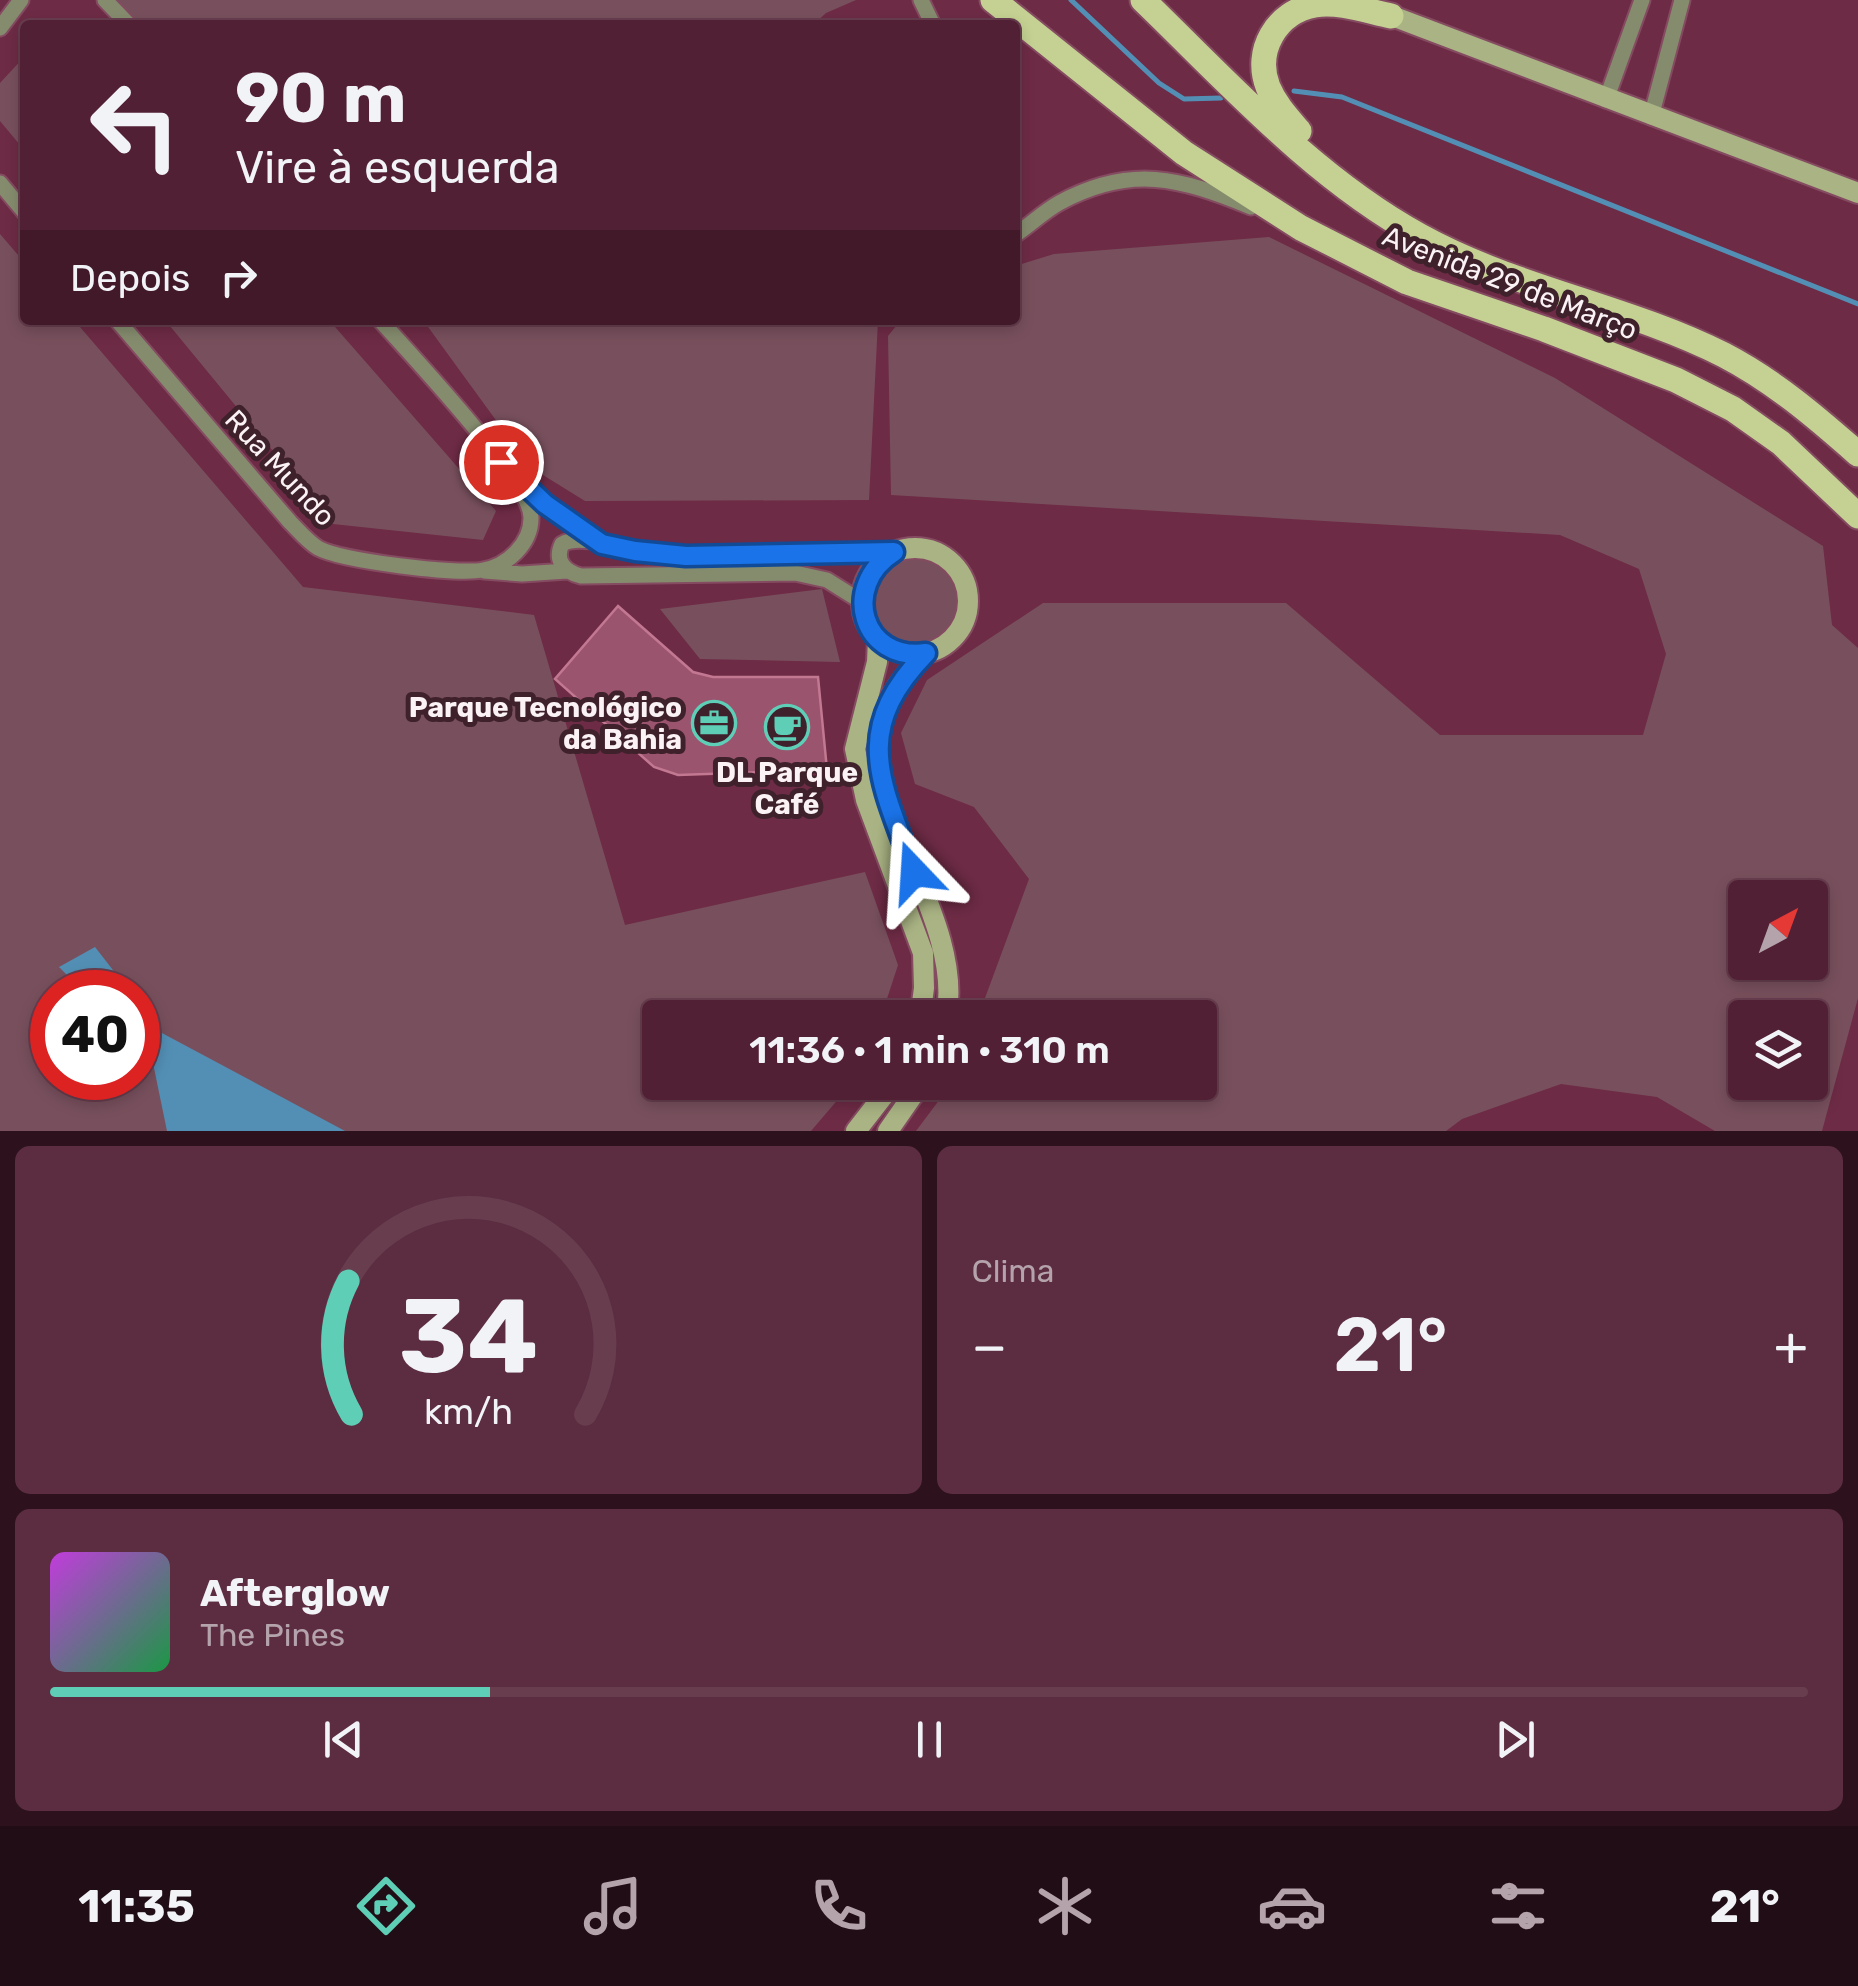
<!DOCTYPE html>
<html lang="pt">
<head>
<meta charset="utf-8">
<style>
  :root { --surface:#522034; --page:#5c2d40; --text:#f1f3f6; --muted:#b5a3ac; --line:#683e4f; --accent:#5eceb7 }
  body { margin:0; font-family:Rubik,sans-serif; background:var(--page); color:var(--text); height:100vh; display:flex; flex-direction:column; font-size:38px; white-space:nowrap }
  * { box-sizing:border-box; margin:0 }
  p { font-size:32px; color:var(--muted) }
  .icon { flex:none; width:55px; height:55px; fill:none; stroke:currentColor; stroke-width:2; stroke-linecap:round; stroke-linejoin:round }
  .map { position:relative; height:1131px; overflow:hidden }
  .panel { display:flex; flex-direction:column; gap:15px; padding:15px; background:#2d121d; flex:1 }
  .panel>* { flex:none }
  .hud { position:absolute; left:20px; top:20px; width:1000px; height:305px; border-radius:10px; box-shadow:0 5px 15px #0003,0 0 0 2px var(--line); background:#522034; color:var(--text); overflow:hidden }
  .needle { width:65px; rotate:41deg }
  .tools { position:absolute; left:1728px; top:880px; display:grid; gap:20px }
  .tools a { display:grid; place-items:center; width:100px; height:100px; border-radius:10px; background:var(--surface); box-shadow:0 5px 15px #0003,0 0 0 2px var(--line); font-size:50px }
  .speed { position:absolute; left:30px; top:970px; display:flex; gap:20px; font-size:50px; font-weight:700; text-align:center }
  .speed>* { display:grid; place-content:center; width:130px; height:130px; border-radius:50%; background:var(--surface); box-shadow:0 5px 15px #0003,0 0 0 2px var(--line); line-height:1 }
  .speed .limit { border:15px solid #d22; background:#fff; color:#111 }
  .pin { position:absolute; display:grid; place-items:center; width:85px; height:85px; color:#fff; margin:-42px; border:5px solid #fff; border-radius:50%; box-shadow:0 2px 10px #0007 }
  .me { position:absolute; width:110px; margin:-55px; rotate:340deg; stroke-linejoin:round; filter:drop-shadow(0 0 8px #0008) }
  .turn { display:flex; align-items:center; gap:35px; height:210px; padding:0 50px; font-size:45px }
  .turn .icon { width:130px; height:130px; stroke-width:2.5 }
  .turn b { display:block; font-size:70px; line-height:85px }
  .then { display:flex; align-items:center; height:95px; padding:0 50px; background:#0003; gap:20px; font-size:38px }
  .big { font-size:75px; font-weight:600; line-height:1.1 }
  .panel .tile { flex:1; display:flex; flex-direction:column; justify-content:center; gap:15px; min-width:0; padding:0 35px; border-radius:15px; background:var(--page) }
  .panel .dial { align-items:center; gap:0 }
  .dial svg { height:260px; overflow:visible; fill:none; stroke:var(--line); stroke-width:7; stroke-linecap:round; text-anchor:middle }
  .dial text { fill:var(--text); stroke:none }
  .song { display:flex; align-items:center; gap:30px }
  .cover { width:120px; height:120px; border-radius:15px; background:linear-gradient(135deg,hsl(290 70% 55%),hsl(140 70% 35%)) }
  .played { height:10px; border-radius:5px; background:linear-gradient(90deg,var(--accent) 25%,var(--line) 25%) }
  .keys { display:flex; justify-content:space-around; direction:ltr }
  .heat { display:flex; justify-content:space-between; align-items:center; font-size:55px; direction:ltr }
  .panel .tiles { flex:1; display:grid; gap:15px; grid-template-columns:1fr 1fr }
  .tile:last-child { grid-column:span 2 }
  .trip { position:absolute; left:642px; top:1000px; width:575px; height:100px; border-radius:10px; background:var(--surface); box-shadow:0 5px 15px #0003,0 0 0 2px var(--line); font-weight:600; line-height:100px; text-align:center }
  .dock { display:flex; height:160px; justify-content:space-around; align-items:center; background:#210d15; color:var(--muted) }
  .dock .icon { width:70px; height:70px }
  .dock .current { color:var(--accent) }
  .dock b { font-size:45px; color:var(--text) }
  .map>svg:first-child { display:block }
</style>
</head>
<body>
<div class="map">
<svg width="1858" height="1131" viewBox="0 0 1858 1131">
  <rect width="100%" height="100%" fill="#6e2b45"/>
  <path fill="#78505d" fill-rule="evenodd" d="M113,0H856L826,13L813,25H140Z
    M25,56V151L0,121V83Z
    M0,234L25,263V320H74L303,587L534,615L625,925L865,872L898,965L881,1017L660,1018V1082L852,1083L811,1131H0ZM52,992H138V1078H52Z
    M1269,237L1555,378L1823,546L1832,625L1858,648V998L1822,1131H1715L1657,1097L1561,1084L1462,1119L1446,1131H916L952,1083L1200,1082V1018L978,1017L1029,879L974,807L915,784L901,733L927,680L1043,603H1286L1440,735H1643L1666,654L1639,569L1560,535L891,495L888,336L901,320H1015V266L1054,254ZM1745,898H1810V962H1745ZM1745,1018H1810V1082H1745Z
    M165,320H329L496,511L483,540L333,524Z
    M423,320H878L869,500L585,501L530,467Z
    M873 600a43 43 0 1 1 86 0a43 43 0 1 1-86 0Z
    M822,589L840,662L700,659L660,609Z"/>
  <path fill="#538fb5" d="M95,947L130,992H84L59,967Z
    M138,1003L160,1032L345,1131H167L154,1068L138,1050Z"/>
  <g fill="none" stroke-linecap="round" stroke-linejoin="round">
    <path stroke="#538fb5" stroke-width="5" d="M1071,0L1159,83L1184,99L1221,98
      M1294,91L1342,97L1858,304"/>
  </g>
  <path fill="#9b546e" stroke="#c37892" stroke-width="2.5" d="M618,606L693,672L713,677H818L827,770L678,775L654,767L555,679Z"/>
  <g fill="none" stroke-linecap="round" stroke-linejoin="round">
    <defs>
      <path id="street" d="M105,0L129,25
        M921,0L933,25
        M0,28L21,0
        M1606,100L1642,0
        M1651,117L1682,0
        M0,183L25,213
        M1015,235C1030,225 1043,212 1059,203C1131,164 1180,178 1251,207
        M117,320L290,522C299,531 307,541 318,548C342,561 456,575 483,570C507,566 531,544 531,518C532,483 409,353 380,320
        M522,482L590,537
        M484,571L522,574L567,571
        M862,602L827,580L795,573L581,576C565,572 554,561 562,544C581,532 636,552 660,554C734,561 819,553 894,552"/>
      <path id="secondary" d="M1379,11L1858,193
        M862 601a53 53 0 1 1 106 0a53 53 0 1 1-106 0Z
        M878,639L877,662L855,749L866,800L923,953L924,988L920,1018
        M926,653C907,672 888,697 880,723C874,745 880,769 885,791C904,861 961,944 946,1018
        M856,1131L894,1082
        M888,1131L922,1082"/>
      <path id="primary" d="M993,0L1184,153L1301,228L1407,282L1544,329L1676,380L1733,409L1781,443L1858,516
        M1143,0C1229,83 1314,178 1420,236C1516,289 1627,306 1724,355C1774,381 1816,417 1858,454
        M1299,131C1287,117 1275,104 1268,87C1254,51 1276,12 1315,5C1339,1 1367,11 1391,16"/>
    </defs>
    <use href="#street" stroke="#844b61" stroke-width="19"/>
    <use href="#secondary" stroke="#844b61" stroke-width="24"/>
    <use href="#primary" stroke="#844b61" stroke-width="29"/>
    <use href="#street" stroke="#858c6e" stroke-width="15"/>
    <use href="#secondary" stroke="#a9b383" stroke-width="20"/>
    <use href="#primary" stroke="#c4d192" stroke-width="25"/>
  </g>
  <g fill="none" stroke-linecap="round" stroke-linejoin="round">
    <defs>
      <path id="route" d="M501,462L545,504L602,544L635,551L686,556L894,552C840,586 862,662 926,653C849,732 882,783 914,872"/>
    </defs>
    <use href="#route" stroke="#114b97" stroke-width="25"/>
    <use href="#route" stroke="#1a73e8" stroke-width="18"/>
  </g>
  <defs>
    <symbol id="office-ring" viewBox="-11 -11 22 22"><circle r="9.5" fill="#3f212c" stroke="#5eceb7" stroke-width="1.5"/><path d="M-6-3h4V-5.5h4V-3h4V5H-6ZM-1-4.5V-3h2v-1.5ZM-6 0V1H6V0Z" fill="#5eceb7"/></symbol>
    <symbol id="cafe-ring" viewBox="-11 -11 22 22"><circle r="9.5" fill="#3f212c" stroke="#5eceb7" stroke-width="1.5"/><path d="M-5.5-4.5H6V0H3Q3 3.5 0 3.5H-2.5Q-5.5 3.5-5.5 0ZM3-3.2v2h1.7v-2ZM-6 4.5H4V6H-6Z" fill="#5eceb7"/></symbol>
  </defs>
  <g fill-rule="evenodd">
    <use href="#office-ring" x="689" y="698" width="50" height="50"/>
    <use href="#cafe-ring" x="762" y="702" width="50" height="50"/>
  </g>
  <g text-anchor="middle" dominant-baseline="central" stroke-width="10" stroke-linejoin="round" paint-order="stroke">
    <g font-size="28" fill="#faf2f4" stroke="#3f212c">
      <text transform="translate(1510 283) rotate(21)">Avenida 29 de Março</text>
      <text transform="translate(280 468) rotate(47)">Rua Mundo</text>
    </g>
    <g font-size="28" font-weight="bold" fill="#faf2f4" stroke="#3f212c" text-anchor="end">
      <text x="682" y="707">Parque Tecnológico<tspan x="682" dy="32">da Bahia</tspan></text>
      <text x="787" y="772" text-anchor="middle">DL Parque<tspan x="787" dy="32">Café</tspan></text>
    </g>
  </g>
</svg>
<div class="tools">
<a><svg class="needle" viewBox="-14 -14 28 28"><path d="M0-13l5 13h-10z" fill="#e53935"/><path d="M0 13l5-13h-10z" fill="#b5a3ac"/></svg></a>
<a><svg class="icon" aria-label="layers" viewBox="0 0 24 24"><path d="M12 4l9 5-9 5-9-5zM3 14l9 5 9-5"/></svg></a>
</div>
<div class="speed"><div class="limit">40</div></div>
<div class="pin" style="left:501px;top:462px;background:#d93025"><svg class="icon" aria-label="arrive" viewBox="0 0 24 24"><path d="M6 21V4h12l-3 4 3 4H6"/></svg></div>
<svg class="me" style="left:914px;top:872px" viewBox="-20 -20 40 40"><path d="M0-17L14 15 0 8-14 15z" fill="#1a73e8" stroke="#fff" stroke-width="4"/></svg>
<div class="trip">11:36 · 1 min · 310 m</div>
<div class="hud">
<div class="turn"><svg class="icon" aria-label="left" viewBox="0 0 24 24"><path d="M17 20v-9H6M10 6l-5 5 5 5"/></svg><div><b>90 m</b>Vire à esquerda</div></div>
<div class="then">Depois<svg class="icon" aria-label="right" viewBox="0 0 24 24"><path d="M7 20v-9h11M14 6l5 5-5 5"/></svg></div>
</div>
</div>
<section class="panel">
<div class="tiles">
<div class="tile dial"><svg viewBox="0 0 100 80">
<path d="M14 69A42 42 0 1 1 86 69"/>
<path d="M14 69A42 42 0 0 1 13 28" stroke="#5eceb7"/>
<text x="50" y="56" font-size="32" font-weight="700">34</text>
<text x="50" y="72" font-size="11">km/h</text>
</svg></div>
<div class="tile"><p>Clima</p>
<div class="heat"><a>−</a><b class="big">21°</b><a>+</a></div>
</div>
<div class="tile">
<div class="song"><i class="cover"></i><div><b>Afterglow</b><p>The Pines</p></div></div>
<div class="played"></div>
<div class="keys"><svg class="icon" aria-label="previous" viewBox="0 0 24 24"><path d="M18 5L8 12l10 7zM5 5v14"/></svg><svg class="icon" aria-label="pause" viewBox="0 0 24 24"><path d="M8 5v14M16 5v14"/></svg><svg class="icon" aria-label="next" viewBox="0 0 24 24"><path d="M6 5l10 7-10 7zM19 5v14"/></svg></div>
</div>
</div>
</section>
<nav class="dock">
<b>11:35</b>
<svg class="icon current" aria-label="directions" viewBox="0 0 24 24"><path d="M12 3l9 9-9 9-9-9zM9 14v-3h6M13 9l2 2-2 2"/></svg>
<svg class="icon" aria-label="music" viewBox="0 0 24 24"><path d="M9 18V5l10-2v13"/><circle cx="6" cy="18" r="3"/><circle cx="16" cy="16" r="3"/></svg>
<svg class="icon" aria-label="phone" viewBox="0 0 24 24"><path d="M5 4h4l2 5-3 2q2 4 5 5l2-3 5 2v4C11 20 4 13 5 4z"/></svg>
<svg class="icon" aria-label="climate" viewBox="0 0 24 24"><path d="M12 3v18M4 7l16 10M4 17L20 7"/></svg>
<svg class="icon" aria-label="car" viewBox="0 0 24 24"><path d="M5 17H2v-5l4-1 3-4h7l3 4 3 1v5h-3M9 17h6M6 11h13"/><circle cx="7" cy="17" r="2"/><circle cx="17" cy="17" r="2"/></svg>
<svg class="icon" aria-label="filters" viewBox="0 0 24 24"><path d="M4 7h16M4 17h16"/><circle cx="9" cy="7" r="2"/><circle cx="15" cy="17" r="2"/></svg>
<b>21°</b>
</nav>
</body>
</html>
